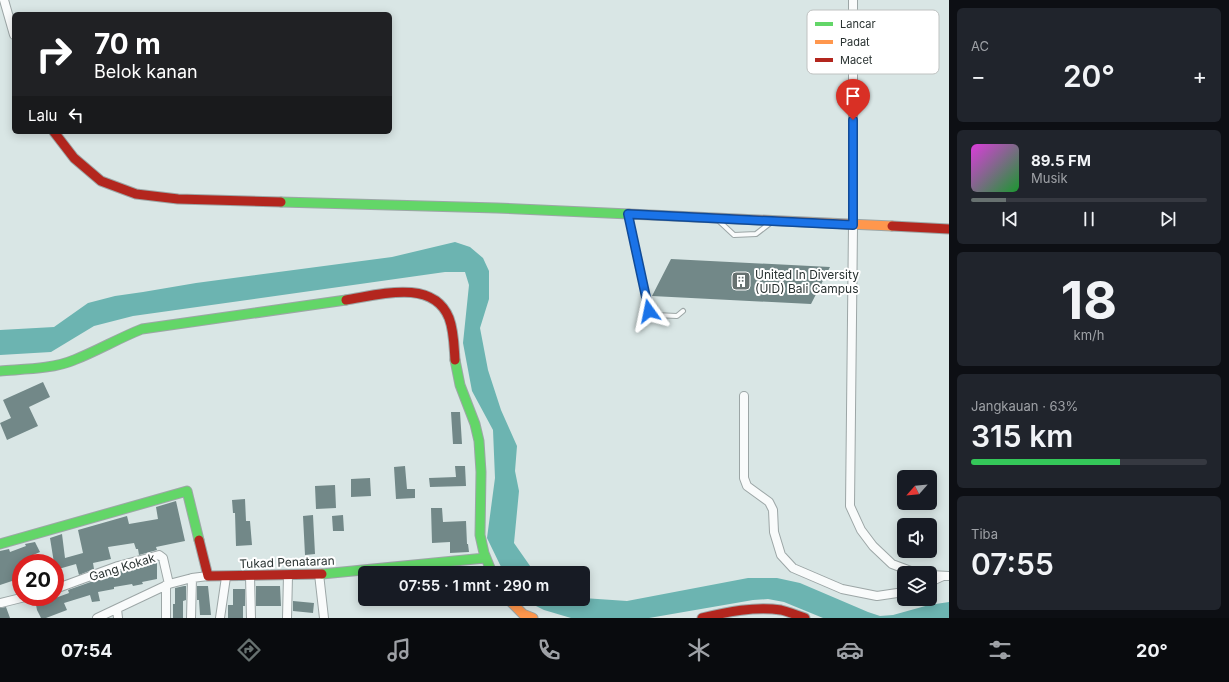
<!DOCTYPE html>
<html lang="id">
<head>
<meta charset="utf-8">
<style>
  :root { --surface:#171b24; --page:#20242c; --text:#f1f3f6; --muted:#9ea1a6; --line:#363941; --accent:#677170 }
  body { margin:0; font-family:Inter,sans-serif; background:var(--page); color:var(--text); height:100vh; display:flex; flex-direction:column; font-size:15px; white-space:nowrap }
  * { box-sizing:border-box; margin:0 }
  p { font-size:13px; color:var(--muted) }
  .icon { flex:none; width:22px; height:22px; fill:none; stroke:currentColor; stroke-width:2; stroke-linecap:round; stroke-linejoin:round }
  .map { position:relative; flex:1; overflow:hidden }
  .details { display:flex; flex-direction:column; gap:8px; padding:8px; background:#0d0f14; width:280px }
  .details>* { flex:none }
  .banner { position:absolute; left:12px; top:12px; width:380px; height:122px; border-radius:6px; box-shadow:0 2px 10px #0003; background:#202124; color:#fff; overflow:hidden }
  .needle { width:26px; rotate:243deg }
  .fabs { position:absolute; left:897px; top:470px; display:grid; gap:8px }
  .fabs a { display:grid; place-items:center; width:40px; height:40px; border-radius:6px; background:var(--surface); box-shadow:0 2px 10px #0003; font-size:20px }
  .speed { position:absolute; left:12px; top:554px; display:flex; gap:8px; font-size:20px; font-weight:700; text-align:center }
  .speed>* { display:grid; place-content:center; width:52px; height:52px; border-radius:50%; background:var(--surface); box-shadow:0 2px 10px #0003; line-height:1 }
  .speed .limit { border:6px solid #d22; background:#fff; color:#111 }
  .pin { position:absolute; display:grid; place-items:center; width:34px; height:34px; color:#fff; margin:-41px -17px; border-radius:50% 50% 50% 0; rotate:-45deg; box-shadow:0 0 4px #0007 }
  .pin .icon { rotate:45deg }
  .me { position:absolute; width:44px; margin:-22px; rotate:348deg; stroke-linejoin:round; filter:drop-shadow(0 0 3px #0008) }
  .turn { display:flex; align-items:center; gap:14px; height:84px; padding:0 16px; font-size:18px }
  .turn .icon { width:52px; height:52px; stroke-width:2.5 }
  .turn b { display:block; font-size:28px; line-height:34px }
  .then { display:flex; align-items:center; height:38px; padding:0 16px; background:#0003; gap:8px; font-size:15px }
  .big { font-size:30px; font-weight:600; line-height:1.1 }
  .details .tile { flex:1; display:flex; flex-direction:column; justify-content:center; gap:6px; min-width:0; padding:0 14px; border-radius:6px; background:var(--page) }
  .details .dial { align-items:center; gap:0 }
  .dial b { font-size:52px; line-height:1 }
  .song { display:flex; align-items:center; gap:12px }
  .cover { width:48px; height:48px; border-radius:6px; background:linear-gradient(135deg,hsl(300 70% 55%),hsl(130 70% 35%)) }
  .played { height:4px; border-radius:2px; background:linear-gradient(90deg,var(--accent) 15%,var(--line) 15%) }
  .keys { display:flex; justify-content:space-around; direction:ltr }
  .heat { display:flex; justify-content:space-between; align-items:center; font-size:22px; direction:ltr }
  .charge { height:6px; border-radius:3px; background:linear-gradient(90deg,#34c759 63%,var(--line) 0) }
  .trip { position:absolute; left:358px; top:566px; width:232px; height:40px; border-radius:6px; background:var(--surface); box-shadow:0 2px 10px #0003; font-weight:600; line-height:40px; text-align:center }
  .dock { display:flex; height:64px; justify-content:space-around; align-items:center; background:#090b0e; color:var(--muted) }
  .dock .icon { width:28px; height:28px }
  .dock .selected { color:var(--accent) }
  .dock b { font-size:18px; color:var(--text) }
  main { display:flex; flex:1; min-height:0 }
  .map>svg:first-child { display:block }
</style>
</head>
<body>
<main>
<div class="map">
<svg width="949" height="618" viewBox="0 0 949 618">
  <rect width="100%" height="100%" fill="#d9e6e5"/>
  <path fill="#6cb4b1" d="M455,242L470,247L483,258L489,271V299L480,328L488,370L501,410L517,446L515,471L519,491L514,543L535,573H504L487,538L495,478L493,430L472,391L463,343L469,285L465,272H445L133,316L94,326L51,352L0,355V330L54,327L88,303L115,296L143,292L196,283L392,257Z
    M748,578H777L800,583L868,612L880,616L893,615L929,605L949,602V618H823L784,602L768,599L753,600L649,618H571L544,610L522,599L583,598L627,601Z"/>
  <path fill="#728888" d="M671,259L830,267L811,304L652,296Z
    M43,382L50,397L29,407L38,426L7,440L0,423L11,418L3,400Z
    M451,412H460L462,444H453Z
    M405,466L407,489H415V498L396,499L394,467Z
    M455,466H465L466,486L430,487L429,478L456,477Z
    M370,478L371,496L351,497V479Z
    M335,485L336,508L316,509L315,486Z
    M245,499L246,521H250L252,545L236,546L235,513H233L232,500Z
    M176,501L185,541L156,547L157,550L139,555L138,549H136L134,543L108,547L111,559L93,563L94,569L79,575L76,564L55,570V563H54L50,538L62,534L65,558L83,553L78,530L127,516L129,524L158,519L156,507Z
    M431,508H442L443,522L466,521L467,544H468L469,552L450,553V542L432,543Z
    M313,515L315,554L305,555L303,516Z
    M343,515L344,531H333L332,516Z
    M35,542L40,552L24,559V561L21,562V578L0,585V551L9,549L10,552L26,546L25,544Z
    M157,561V579L142,582L143,584L133,586L132,584L114,587V589L98,592L100,601L92,602L90,595L64,603L67,610L46,618H41L37,610L36,605L69,593L68,590L102,578L114,575V573L120,571Z
    M184,586H186V600L183,601V618H173V604H175V588Z
    M197,586H208L211,615H200L199,600H197Z
    M256,586H280L281,606H256Z
    M233,589H245V606H243V618H228V605H233Z
    M293,601L314,603L313,613L293,611Z
    M6,607L10,618H0V608Z"/>
  <g fill="none" stroke-linecap="round" stroke-linejoin="round">
    <defs>
      <path id="lane" d="M628,214L649,311L655,315L677,316L683,311
        M719,221L734,235L756,234L769,224"/>
      <path id="street" d="M4,0L14,35
        M853,0V225L850,506L861,530L873,546L892,564L916,573
        M744,396V478L747,486L769,502L773,510L774,532L781,555L793,568L842,589L877,596L904,592
        M319,574L324,618
        M930,575L949,576
        M250,576L251,618
        M930,582L943,576
        M166,585V618
        M55,589L118,566L159,555L163,558L169,584
        M1,603L25,597
        M117,609L118,618
        M97,618L169,584L192,578L208,576
        M191,618L192,578
        M220,618L226,577
        M287,618L288,576"/>
      <path id="fast" d="M281,202L497,208L629,214
        M455,360L460,385L475,424L479,441L481,472L480,535L484,553L492,573
        M0,371C23,369 53,369 74,360C97,351 119,338 142,329L346,300
        M0,544L187,491L199,540
        M322,574L485,558"/>
      <path id="slow" d="M629,214L892,226
        M508,599L523,614L533,618"/>
      <path id="jam" d="M54,132L74,158L101,181L136,194L178,199L281,202
        M892,226L949,229
        M346,300C378,295 433,278 449,318C454,331 454,346 455,360
        M199,540L208,576L322,574
        M702,618C727,612 755,606 781,610C789,612 797,615 805,618"/>
    </defs>
    <use href="#lane" stroke="#9ca6a6" stroke-width="6"/>
    <use href="#street" stroke="#9ca6a6" stroke-width="10"/>
    <use href="#fast" stroke="#9ca6a6" stroke-width="11"/>
    <use href="#slow" stroke="#9ca6a6" stroke-width="11"/>
    <use href="#jam" stroke="#9ca6a6" stroke-width="11"/>
    <use href="#lane" stroke="#f9fbfb" stroke-width="4"/>
    <use href="#street" stroke="#f9fbfb" stroke-width="8"/>
    <use href="#fast" stroke="#63d668" stroke-width="9"/>
    <use href="#slow" stroke="#ff974d" stroke-width="9"/>
    <use href="#jam" stroke="#b3261e" stroke-width="9"/>
  </g>
  <g fill="none" stroke-linecap="round" stroke-linejoin="round">
    <defs>
      <path id="route" d="M649,311L628,214L853,225V120"/>
    </defs>
    <use href="#route" stroke="#114b97" stroke-width="10"/>
    <use href="#route" stroke="#1a73e8" stroke-width="7"/>
  </g>
  <defs>
    <symbol id="building-square" viewBox="-11 -11 22 22"><rect x="-9" y="-9" width="18" height="18" rx="4" fill="#677170" stroke="#fff"/><path d="M-4-6H4V6H1V3H-1V6H-4ZM-2.5-4.3h1.7v1.8h-1.7ZM.8-4.3h1.7v1.8H.8ZM-2.5-1h1.7V.8h-1.7ZM.8-1h1.7V.8H.8Z" fill="#fff"/></symbol>
  </defs>
  <g fill-rule="evenodd">
    <use href="#building-square" x="730" y="270" width="22" height="22"/>
  </g>
  <g text-anchor="middle" dominant-baseline="central" stroke-width="4" stroke-linejoin="round" paint-order="stroke">
    <g font-size="12" fill="#293231" stroke="#fff" text-anchor="start">
      <text x="755" y="274">United In Diversity<tspan x="755" dy="14">(UID) Bali Campus</tspan></text>
    </g>
    <g font-size="12" fill="#293231" stroke="#fff">
      <text transform="translate(287 562) rotate(-2)">Tukad Penataran</text>
      <text transform="translate(122 567) rotate(-17)">Gang Kokak</text>
    </g>
  </g>
  <rect x="807" y="10" width="132" height="64" rx="6" fill="#fff" stroke="#bfc2c1" stroke-width="1"/>
  <rect x="815" y="22" width="18" height="4" fill="#63d668"/>
  <rect x="815" y="40" width="18" height="4" fill="#ff974d"/>
  <rect x="815" y="58" width="18" height="4" fill="#b3261e"/>
  <g font-size="11" fill="#293231">
    <text x="840" y="28">Lancar</text>
    <text x="840" y="46">Padat</text>
    <text x="840" y="64">Macet</text>
  </g>
</svg>
<div class="fabs">
<a><svg class="needle" viewBox="-14 -14 28 28"><path d="M0-13l5 13h-10z" fill="#e53935"/><path d="M0 13l5-13h-10z" fill="#9ea1a6"/></svg></a>
<a><svg class="icon" aria-label="sound" viewBox="0 0 24 24"><path d="M4 9h4l5-4v14l-5-4H4zM17 9q2 3 0 6"/></svg></a>
<a><svg class="icon" aria-label="layers" viewBox="0 0 24 24"><path d="M12 4l9 5-9 5-9-5zM3 14l9 5 9-5"/></svg></a>
</div>
<div class="speed"><div class="limit">20</div></div>
<div class="pin" style="left:853px;top:120px;background:#d93025"><svg class="icon" aria-label="arrive" viewBox="0 0 24 24"><path d="M6 21V4h12l-3 4 3 4H6"/></svg></div>
<svg class="me" style="left:649px;top:311px" viewBox="-20 -20 40 40"><path d="M0-17L14 15 0 8-14 15z" fill="#1a73e8" stroke="#fff" stroke-width="4"/></svg>
<div class="trip">07:55 · 1 mnt · 290 m</div>
<div class="banner">
<div class="turn"><svg class="icon" aria-label="right" viewBox="0 0 24 24"><path d="M7 20v-9h11M14 6l5 5-5 5"/></svg><div><b>70 m</b>Belok kanan</div></div>
<div class="then">Lalu<svg class="icon" aria-label="left" viewBox="0 0 24 24"><path d="M17 20v-9H6M10 6l-5 5 5 5"/></svg></div>
</div>
</div>
<section class="details">
<div class="tile"><p>AC</p>
<div class="heat"><a>−</a><b class="big">20°</b><a>+</a></div>
</div>
<div class="tile">
<div class="song"><i class="cover"></i><div><b>89.5 FM</b><p>Musik</p></div></div>
<div class="played"></div>
<div class="keys"><svg class="icon" aria-label="previous" viewBox="0 0 24 24"><path d="M18 5L8 12l10 7zM5 5v14"/></svg><svg class="icon" aria-label="pause" viewBox="0 0 24 24"><path d="M8 5v14M16 5v14"/></svg><svg class="icon" aria-label="next" viewBox="0 0 24 24"><path d="M6 5l10 7-10 7zM19 5v14"/></svg></div>
</div>
<div class="tile dial"><b>18</b><p>km/h</p></div>
<div class="tile"><p>Jangkauan · 63%</p><b class="big">315 km</b><div class="charge"></div></div>
<div class="tile"><p>Tiba</p><b class="big">07:55</b></div>
</section>
</main>
<nav class="dock">
<b>07:54</b>
<svg class="icon selected" aria-label="directions" viewBox="0 0 24 24"><path d="M12 3l9 9-9 9-9-9zM9 14v-3h6M13 9l2 2-2 2"/></svg>
<svg class="icon" aria-label="music" viewBox="0 0 24 24"><path d="M9 18V5l10-2v13"/><circle cx="6" cy="18" r="3"/><circle cx="16" cy="16" r="3"/></svg>
<svg class="icon" aria-label="phone" viewBox="0 0 24 24"><path d="M5 4h4l2 5-3 2q2 4 5 5l2-3 5 2v4C11 20 4 13 5 4z"/></svg>
<svg class="icon" aria-label="climate" viewBox="0 0 24 24"><path d="M12 3v18M4 7l16 10M4 17L20 7"/></svg>
<svg class="icon" aria-label="car" viewBox="0 0 24 24"><path d="M5 17H2v-5l4-1 3-4h7l3 4 3 1v5h-3M9 17h6M6 11h13"/><circle cx="7" cy="17" r="2"/><circle cx="17" cy="17" r="2"/></svg>
<svg class="icon" aria-label="filters" viewBox="0 0 24 24"><path d="M4 7h16M4 17h16"/><circle cx="9" cy="7" r="2"/><circle cx="15" cy="17" r="2"/></svg>
<b>20°</b>
</nav>
</body>
</html>
